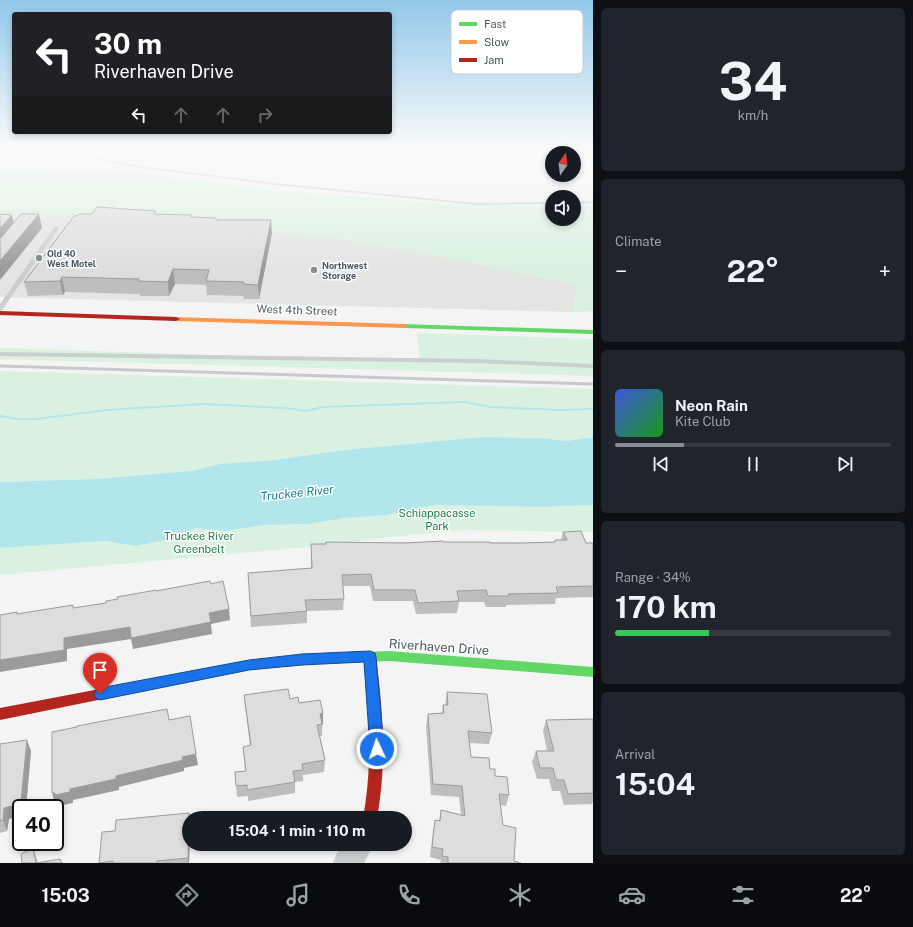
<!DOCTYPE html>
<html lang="en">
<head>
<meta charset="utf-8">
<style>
  :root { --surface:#171b24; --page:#20242c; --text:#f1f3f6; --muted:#9ea1a6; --line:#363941; --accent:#868e93 }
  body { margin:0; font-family:"Public Sans",sans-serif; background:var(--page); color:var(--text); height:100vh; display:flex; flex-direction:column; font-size:15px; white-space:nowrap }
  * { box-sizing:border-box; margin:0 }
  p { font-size:13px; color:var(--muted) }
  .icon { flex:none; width:22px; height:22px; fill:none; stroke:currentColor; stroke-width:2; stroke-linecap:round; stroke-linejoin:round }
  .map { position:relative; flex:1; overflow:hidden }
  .drawer { display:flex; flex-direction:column; gap:8px; padding:8px; background:#0d0f14; width:320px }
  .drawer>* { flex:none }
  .hud { position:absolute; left:12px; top:12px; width:380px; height:122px; border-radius:4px; box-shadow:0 2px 6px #0003; background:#202124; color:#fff; overflow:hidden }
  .needle { width:26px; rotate:14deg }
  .fabs { position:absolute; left:545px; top:146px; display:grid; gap:8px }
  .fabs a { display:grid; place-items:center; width:36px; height:36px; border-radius:50%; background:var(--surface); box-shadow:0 2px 6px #0003; font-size:20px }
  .speed { position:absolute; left:12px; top:799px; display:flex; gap:8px; font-size:20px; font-weight:700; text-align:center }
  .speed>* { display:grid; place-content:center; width:52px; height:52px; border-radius:50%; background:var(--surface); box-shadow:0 2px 6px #0003; line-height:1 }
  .speed .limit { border:2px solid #111; border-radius:6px; background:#fff; color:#111 }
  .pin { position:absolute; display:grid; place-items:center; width:34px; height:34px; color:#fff; margin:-41px -17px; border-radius:50% 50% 50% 0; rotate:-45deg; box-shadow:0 0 4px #0007 }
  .pin .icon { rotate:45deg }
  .me { position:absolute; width:44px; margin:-22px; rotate:357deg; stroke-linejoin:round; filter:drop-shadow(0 0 3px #0008) }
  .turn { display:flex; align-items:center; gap:14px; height:84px; padding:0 16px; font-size:18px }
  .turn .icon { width:52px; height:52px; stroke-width:2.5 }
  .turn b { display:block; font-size:28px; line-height:34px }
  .lanes { display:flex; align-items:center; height:38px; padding:0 16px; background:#0003; justify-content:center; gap:20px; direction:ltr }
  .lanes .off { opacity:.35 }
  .big { font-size:30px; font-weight:700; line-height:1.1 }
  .drawer .tile { flex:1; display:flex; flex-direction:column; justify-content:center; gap:6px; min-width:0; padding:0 14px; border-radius:6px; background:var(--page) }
  .drawer .dial { align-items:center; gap:0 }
  .dial b { font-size:52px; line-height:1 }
  .song { display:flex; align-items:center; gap:12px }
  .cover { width:48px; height:48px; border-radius:6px; background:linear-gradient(135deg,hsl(230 70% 55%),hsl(120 70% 35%)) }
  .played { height:4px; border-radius:2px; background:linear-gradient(90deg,var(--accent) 25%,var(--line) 25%) }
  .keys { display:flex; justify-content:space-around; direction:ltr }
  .heat { display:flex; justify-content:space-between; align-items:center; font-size:22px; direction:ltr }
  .charge { height:6px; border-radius:3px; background:linear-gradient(90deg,#34c759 34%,var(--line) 0) }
  .trip { position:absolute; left:182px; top:811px; width:230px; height:40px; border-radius:20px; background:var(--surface); box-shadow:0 2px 6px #0003; font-weight:700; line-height:40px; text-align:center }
  .tabs { display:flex; height:64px; justify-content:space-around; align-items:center; background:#090b0e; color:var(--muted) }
  .tabs .icon { width:28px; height:28px }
  .tabs .current { color:var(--accent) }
  .tabs b { font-size:18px; color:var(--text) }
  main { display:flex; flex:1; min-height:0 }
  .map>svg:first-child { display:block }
</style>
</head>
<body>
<main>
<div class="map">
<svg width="593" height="863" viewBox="0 0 593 863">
  <rect width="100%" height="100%" fill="#f4f4f4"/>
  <path fill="#e4e4e2" d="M40,209L39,213H107L300,234L349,240L434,255L577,285L573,312L0,297V211Z"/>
  <path fill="#daf1e1" d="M0,171L141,173L272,190L441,203L552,207V219H574V207L593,206V311L573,312L577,285L434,255L349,240L107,213L39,214L40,210L0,211Z
    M417,333L593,339V376L0,359V348L420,362Z
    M0,371L593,389V437L567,441L542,438L482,437L344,450L274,460L220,464L191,471L96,479L0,482Z
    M434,505L542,507L593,505V532L466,530L410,535L308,547L0,575V548L105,541L136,546L170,539L196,528L225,531L264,525L308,524L344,518L386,515Z"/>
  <path fill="#b2e5ec" d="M482,437L542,438L567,441L593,437V505L542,507L434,505L386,515L344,518L308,524L264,525L225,531L196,528L170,539L136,546L105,541L0,548V482L96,479L191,471L220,464L274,460L344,450Z"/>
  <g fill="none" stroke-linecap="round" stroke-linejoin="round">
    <path fill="#b2e5ec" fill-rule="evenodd" d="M464,401L491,406L559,409L593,408V410L559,411L491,408L464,403L323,408L306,412L285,409L203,405L107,411L36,420H18L0,417V415L18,418H36L107,409L203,403L285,407L306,410L323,406Z"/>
    <path fill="#cbcecf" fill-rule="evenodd" d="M38,148H49L134,165L275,183L476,203L552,202V204L476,205L275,185L134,167Z
      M593,201V203L574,204V202Z
      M55,226L60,227L2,310L0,311V304Z
      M0,352L476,359L593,364V368L476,363L0,356Z"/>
    <path fill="#cbcecf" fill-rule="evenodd" d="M345,844H374L364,863H333L337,853Z"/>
    <path fill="#63d668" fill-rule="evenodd" d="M401,324L593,330V334L404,328L400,326Z
      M389,651L593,667V677L389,661L316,664L312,663L310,659L312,655L316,654Z"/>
    <path fill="#ff974d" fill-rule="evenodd" d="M173,317L404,324L408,326L404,328L176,321H173Z
      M316,654L320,655L322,659L320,663L316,664L249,670L152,689L147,688L146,684L147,680L152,679L249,660Z"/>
    <path fill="#b3261e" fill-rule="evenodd" d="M0,311L176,317L180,319L176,321L0,315Z
      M370,652L374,653L376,657C383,711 387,764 377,818H363C373,764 369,711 364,657L366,653Z
      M152,679L157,680L158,684L157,688L152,689L0,720V708Z"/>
    <path stroke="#c7c9ca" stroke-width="3" d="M0,366L593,384"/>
  </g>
  <path fill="#bebebf" d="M157,215H191V217L217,220L272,233L259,299H244L243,296L207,295L206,285L175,284L169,296H140V294L65,292L63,295L28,296L24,282Z
    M563,532L586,543H593V597L556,598L555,604L506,605V607H486L484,602H459L457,613L416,614L413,601H373L370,586H343L344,599L343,610L307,611V623L251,627L248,573L311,568V544L443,542L522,543L554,542L555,540H561Z
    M447,692L492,733L489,744L469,743L471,757L490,769L509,795L506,806L500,805L503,825L514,861L521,863H440L441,860L430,857L433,831L435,820L439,821L441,810L461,815L459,797L431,795L426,726L428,714L442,713L443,705H445Z
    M244,695L290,699L323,713L322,736H320L325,760L324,772L303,775V781L295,782V793L248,801V796L237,797L235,772L245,771L243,747L250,746L245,706Z
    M593,719V801L592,804L564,805L560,791H552L549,779H537L532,762L536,751H547L543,731L546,720Z
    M0,744L31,751L26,808H21V816L9,819L7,831L0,833Z
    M189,813V863H99L115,831Z"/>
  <path fill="#9b9b9b" d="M39,214L42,228L0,280V261Z
    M12,215L15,228L0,246V228Z
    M271,220L272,233L259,299L258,285Z
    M173,269L175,284L169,296L168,282Z
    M62,277L65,292L63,295L60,281Z
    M229,609L230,620L211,624L212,634L133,649L131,639L67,649V661L0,672V660L64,638Z
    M323,713V725H322L320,714Z
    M27,740L31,751L26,808H24L21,801Z
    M196,754L198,765L184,768V771L119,787V790L73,800V803L59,806L58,804H55L52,793L70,789L182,757Z
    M18,802L21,810V816L9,819L7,831L3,820L4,808Z
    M189,813V844H190L189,863H188V858Z
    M33,848L38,863H37Z"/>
  <path fill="#ddddde" stroke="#9b9b9b" d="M97,207L156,211L154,214L191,215V217L216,218V220H271L258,285L243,284L244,282L206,281L209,270L173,269L168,282L138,281L139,279L62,277L60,281L24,282L74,216H77L79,214H92Z
    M0,214L12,215L0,228Z
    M21,214H39L0,261V239Z
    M581,531L586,543H593V586L556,587L558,593L508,594L509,596H488L486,590L457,591L459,601L418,603L415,590H374L371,574L342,575L344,599L305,600L307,611L251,616L248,573L312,568L311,544H326V542L405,543L443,541V542H490V543H522L555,542V540H567L563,532Z
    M210,581L211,584L223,581L229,609L209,613L211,622L131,638L130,627L64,638V650L0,660V615L17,612V614L73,605V608L106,603V601L118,599L117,597L156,590V591Z
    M288,689L290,699L298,697L299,703L320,700L323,713L320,714L322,724L317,725L325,760L302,764L303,770L293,771L295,782L247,790V785L236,786L235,772L246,771L243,747L251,745L244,695Z
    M447,692L487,694L492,733L468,731L471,757L489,758L490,769H495V776L507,777L509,795L499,794L503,825L516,828L514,861L521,863H448V857L442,856L443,849L432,847L435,820L440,821L441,810L465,816L462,786L433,784L428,714L444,713L443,705H448Z
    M167,709L169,720L190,716L196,754L182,757L183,760L116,776V779L70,789V792L55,795V793H52V732L77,727V726Z
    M593,719V793L568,794L564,780H556L553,768H540L536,751H554L546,720Z
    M27,740L21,801L18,802L17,805L4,808L3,820L0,821V744Z
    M189,813L188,858L157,861V863H113V861L99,863L102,832L115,831L116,820Z
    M33,848L36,863L60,859L62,863H22L21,854Z"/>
  <linearGradient id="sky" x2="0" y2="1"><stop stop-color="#92c8ea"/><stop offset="0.55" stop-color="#fafafa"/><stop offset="1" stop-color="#fafafa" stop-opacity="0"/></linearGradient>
  <rect width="593" height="269" fill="url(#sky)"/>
  <path fill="#1a73e8" stroke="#114b97" d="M370,651L375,653L376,657L384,749L382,754L377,756L372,754L370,749L364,662L302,665L249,670L100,700L96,698L94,694L96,690L100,688L249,660L302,654Z"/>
  <g fill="#868e93" stroke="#fff" stroke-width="1.5">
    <circle cx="39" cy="258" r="4"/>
    <circle cx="314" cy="270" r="4"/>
  </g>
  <g text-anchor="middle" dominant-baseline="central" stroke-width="3" stroke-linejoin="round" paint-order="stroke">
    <g font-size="9" font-weight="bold" fill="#4b575f" stroke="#fff" text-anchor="start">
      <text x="47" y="253">Old 40<tspan x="47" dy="10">West Motel</tspan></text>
      <text x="322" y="265">Northwest<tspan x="322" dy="10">Storage</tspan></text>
    </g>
    <g font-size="11" fill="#4b575f" stroke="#fff">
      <text transform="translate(297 310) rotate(2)">West 4th Street</text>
    </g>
    <g font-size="11" fill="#1d7f46" stroke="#fff">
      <text x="437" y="513">Schiappacasse<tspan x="437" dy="13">Park</tspan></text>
      <text x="199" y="536">Truckee River<tspan x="199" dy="13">Greenbelt</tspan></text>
    </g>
    <g font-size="12" font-style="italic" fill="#148292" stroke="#fff">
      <text transform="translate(297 493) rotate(-6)">Truckee River</text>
    </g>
    <g font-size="13" fill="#4b575f" stroke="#fff">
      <text transform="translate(439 647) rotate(4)">Riverhaven Drive</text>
    </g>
  </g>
  <rect x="451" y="10" width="132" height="64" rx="6" fill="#fff" stroke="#c9cdcf" stroke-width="1"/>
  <rect x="459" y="22" width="18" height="4" fill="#63d668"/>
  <rect x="459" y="40" width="18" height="4" fill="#ff974d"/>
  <rect x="459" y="58" width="18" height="4" fill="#b3261e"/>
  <g font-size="11" fill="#4b575f">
    <text x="484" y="28">Fast</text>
    <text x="484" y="46">Slow</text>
    <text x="484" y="64">Jam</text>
  </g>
</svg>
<div class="fabs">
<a><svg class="needle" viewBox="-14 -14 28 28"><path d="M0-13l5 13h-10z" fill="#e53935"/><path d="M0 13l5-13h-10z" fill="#9ea1a6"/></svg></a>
<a><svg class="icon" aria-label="sound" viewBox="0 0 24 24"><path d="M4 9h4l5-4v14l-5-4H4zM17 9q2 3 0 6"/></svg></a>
</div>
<div class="speed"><div class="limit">40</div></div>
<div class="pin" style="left:100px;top:694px;background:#d93025"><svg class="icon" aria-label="arrive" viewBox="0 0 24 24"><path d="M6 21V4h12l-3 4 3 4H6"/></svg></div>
<svg class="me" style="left:377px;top:749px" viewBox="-20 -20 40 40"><circle r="17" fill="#1a73e8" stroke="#fff" stroke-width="3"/><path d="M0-11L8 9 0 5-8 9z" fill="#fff"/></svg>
<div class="trip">15:04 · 1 min · 110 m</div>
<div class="hud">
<div class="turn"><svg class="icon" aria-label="left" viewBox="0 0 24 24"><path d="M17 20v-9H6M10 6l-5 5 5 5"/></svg><div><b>30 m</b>Riverhaven Drive</div></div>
<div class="lanes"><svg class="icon" aria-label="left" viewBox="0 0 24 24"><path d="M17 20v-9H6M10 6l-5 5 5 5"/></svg><svg class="icon off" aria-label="ahead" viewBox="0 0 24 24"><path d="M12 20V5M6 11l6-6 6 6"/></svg><svg class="icon off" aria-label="ahead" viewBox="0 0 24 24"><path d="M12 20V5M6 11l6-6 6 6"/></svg><svg class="icon off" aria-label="right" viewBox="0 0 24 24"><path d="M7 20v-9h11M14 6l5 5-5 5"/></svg></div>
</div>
</div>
<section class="drawer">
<div class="tile dial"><b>34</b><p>km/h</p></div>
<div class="tile"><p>Climate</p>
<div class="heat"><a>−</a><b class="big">22°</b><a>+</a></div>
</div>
<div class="tile">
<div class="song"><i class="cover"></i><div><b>Neon Rain</b><p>Kite Club</p></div></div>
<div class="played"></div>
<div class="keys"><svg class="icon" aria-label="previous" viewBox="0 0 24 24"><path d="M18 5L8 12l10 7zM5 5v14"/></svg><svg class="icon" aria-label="pause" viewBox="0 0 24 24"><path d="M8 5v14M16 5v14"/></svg><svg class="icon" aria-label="next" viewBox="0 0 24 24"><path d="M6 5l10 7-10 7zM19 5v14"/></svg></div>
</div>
<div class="tile"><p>Range · 34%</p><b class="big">170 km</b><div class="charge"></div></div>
<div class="tile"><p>Arrival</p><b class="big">15:04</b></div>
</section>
</main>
<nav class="tabs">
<b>15:03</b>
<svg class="icon current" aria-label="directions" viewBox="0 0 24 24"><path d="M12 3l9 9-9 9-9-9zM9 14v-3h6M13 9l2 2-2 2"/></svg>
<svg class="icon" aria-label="music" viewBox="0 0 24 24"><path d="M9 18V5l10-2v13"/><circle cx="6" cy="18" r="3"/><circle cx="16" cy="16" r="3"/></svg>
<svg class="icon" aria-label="phone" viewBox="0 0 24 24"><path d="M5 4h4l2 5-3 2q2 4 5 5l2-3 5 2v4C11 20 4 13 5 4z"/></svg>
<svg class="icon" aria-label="climate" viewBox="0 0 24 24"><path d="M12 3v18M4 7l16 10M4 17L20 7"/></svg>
<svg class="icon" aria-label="car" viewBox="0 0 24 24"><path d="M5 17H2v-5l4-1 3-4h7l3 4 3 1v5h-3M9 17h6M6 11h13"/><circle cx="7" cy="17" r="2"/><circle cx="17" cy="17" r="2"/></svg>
<svg class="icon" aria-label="filters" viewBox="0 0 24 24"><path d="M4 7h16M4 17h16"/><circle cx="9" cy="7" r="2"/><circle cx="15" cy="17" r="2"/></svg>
<b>22°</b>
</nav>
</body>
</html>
